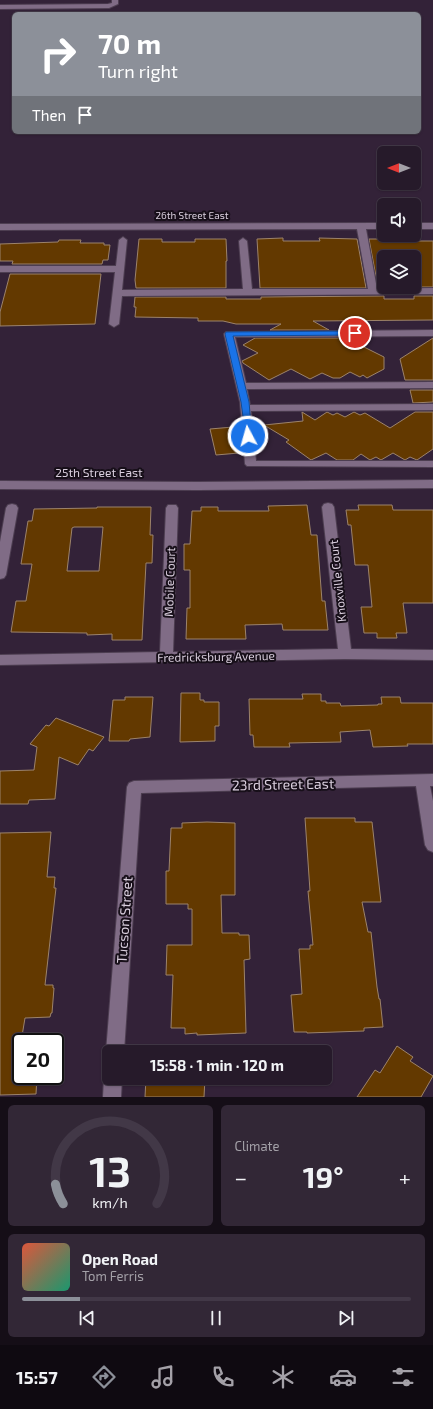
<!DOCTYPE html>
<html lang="en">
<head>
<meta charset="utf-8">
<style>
  :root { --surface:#261a2a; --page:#322736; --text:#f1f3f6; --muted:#a4a1a8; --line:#423847; --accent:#8c9099 }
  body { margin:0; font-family:"Exo 2",sans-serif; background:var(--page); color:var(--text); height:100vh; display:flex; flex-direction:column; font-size:15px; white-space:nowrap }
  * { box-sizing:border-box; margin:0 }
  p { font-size:13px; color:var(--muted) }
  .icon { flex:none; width:22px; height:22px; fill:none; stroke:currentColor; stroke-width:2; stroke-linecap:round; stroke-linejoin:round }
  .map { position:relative; height:1097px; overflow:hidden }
  .details { display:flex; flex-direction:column; gap:8px; padding:8px; background:#150e17; flex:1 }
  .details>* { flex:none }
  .banner { position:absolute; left:12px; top:12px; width:409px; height:122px; border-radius:6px; box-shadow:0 1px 3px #0004,0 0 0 1px var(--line); background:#8c9099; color:#fff; overflow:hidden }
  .needle { width:26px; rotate:270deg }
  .fabs { position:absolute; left:377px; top:146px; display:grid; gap:8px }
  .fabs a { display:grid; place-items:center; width:44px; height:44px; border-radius:6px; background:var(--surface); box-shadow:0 1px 3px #0004,0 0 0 1px var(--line); font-size:20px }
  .speed { position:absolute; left:12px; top:1033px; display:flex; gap:8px; font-size:20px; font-weight:700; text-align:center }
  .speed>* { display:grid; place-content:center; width:52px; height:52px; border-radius:50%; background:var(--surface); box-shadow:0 1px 3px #0004,0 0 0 1px var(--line); line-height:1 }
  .speed .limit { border:2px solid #111; border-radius:6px; background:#fff; color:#111 }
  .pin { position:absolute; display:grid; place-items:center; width:34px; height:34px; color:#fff; margin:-17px; border:2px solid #fff; border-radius:50%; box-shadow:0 1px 4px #0007 }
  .me { position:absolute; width:44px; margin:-22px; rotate:354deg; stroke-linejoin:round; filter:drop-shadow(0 0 3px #0008) }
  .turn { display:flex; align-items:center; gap:14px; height:84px; padding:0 20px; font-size:18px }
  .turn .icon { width:52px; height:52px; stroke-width:2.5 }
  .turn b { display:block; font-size:28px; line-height:34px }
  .then { display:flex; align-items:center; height:38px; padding:0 20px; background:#0003; gap:8px; font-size:15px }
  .big { font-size:30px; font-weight:700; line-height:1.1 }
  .details .card { flex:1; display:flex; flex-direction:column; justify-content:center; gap:6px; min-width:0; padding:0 14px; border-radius:6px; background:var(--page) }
  .details .dial { align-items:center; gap:0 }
  .dial svg { height:104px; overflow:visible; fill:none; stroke:var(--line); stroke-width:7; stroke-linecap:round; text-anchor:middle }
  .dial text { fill:var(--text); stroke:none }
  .song { display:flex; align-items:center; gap:12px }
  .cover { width:48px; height:48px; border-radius:6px; background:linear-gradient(135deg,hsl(10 70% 55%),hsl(160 70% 35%)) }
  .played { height:4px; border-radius:2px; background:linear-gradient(90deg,var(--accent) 15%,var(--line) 15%) }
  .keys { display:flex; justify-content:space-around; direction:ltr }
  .heat { display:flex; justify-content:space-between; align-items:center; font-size:22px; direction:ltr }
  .details .tiles { flex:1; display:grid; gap:8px; grid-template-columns:1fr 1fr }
  .card:last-child { grid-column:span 2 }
  .trip { position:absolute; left:102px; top:1045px; width:230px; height:40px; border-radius:6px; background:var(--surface); box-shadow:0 1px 3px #0004,0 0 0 1px var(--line); font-weight:700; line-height:40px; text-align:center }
  .dock { display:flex; height:64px; justify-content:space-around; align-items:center; background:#0f0a11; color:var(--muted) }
  .dock .icon { width:28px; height:28px }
  .dock .selected { color:var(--accent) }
  .dock b { font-size:18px; color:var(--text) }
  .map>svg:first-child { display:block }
</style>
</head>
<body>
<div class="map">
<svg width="433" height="1097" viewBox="0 0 433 1097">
  <rect width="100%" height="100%" fill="#332238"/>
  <path fill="#633900" stroke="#9c836b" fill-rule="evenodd" d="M283,238V241H320L319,238L357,239L366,288H260L257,239Z
    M139,239H162V242H195V239H226L227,261H226V288H136L135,280Z
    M369,239H394L395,241H433V287H414V257H384V287H378Z
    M59,240H81L80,243H104V245H110L108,260H103L102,264H12L13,261H0V244L58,242Z
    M10,274H101L95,324L0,326V312Z
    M384,296V299H414V296H433V320L313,321L329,330H270L281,324H236L223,321H198V318L135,317L136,307H134L135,297H226V299H261V297Z
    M255,338H346L384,357V369L367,378L363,375L360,377L350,372L340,378H333L322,373L310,379L291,369L269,380L243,363L242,361L258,353L243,345Z
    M433,338V380H405L400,359Z
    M410,390H433V402L413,403Z
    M302,412L315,420L327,412L333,415L337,413L345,417L354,412L360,415L365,413L390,428L415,412H433V449L417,460L410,457L405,460L393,453L381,460L376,457L370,460L361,454L353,460H337L326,453L311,460L286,442L289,440L264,425L303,421Z
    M233,427L239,453L216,455L210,429Z
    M307,505L311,535H317L322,601H325L328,630H283L282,624L245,625L246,639H186L187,608H190V570H184V544H190L192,511H201V507H218V511H269L268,506Z
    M358,505H392L393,510H433V603H403L407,633H396L397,638H377V633H364L361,607H372L368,565H355L351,525H348L346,510H359Z
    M97,507H151L150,535H153L152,563H146L142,640H112V634L87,635V633L11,632L16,601H26L32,564H21L28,521H32L34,509L97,508ZM74,527H103L99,571H67L72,528Z
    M181,693H200V700H204V702H219V726H215V741L180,742Z
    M302,694H321V701H326V703H340L341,706L378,705V704H382L381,697H400L401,703H433V744H407L408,746L373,747L370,730L340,732L341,742L289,743L290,747H254L253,735H250L249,699H303Z
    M125,697H153L150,737L130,739L129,741H109L113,700H125Z
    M56,718L104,737L93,751L89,749L78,765L59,757L55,799L29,800L28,804H0V771L34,770L37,747L30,744L46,725L49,726Z
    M305,818H355V822H372L381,902H362L368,932H371L377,987L379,999H380L383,1027L364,1028V1031L307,1033V1032H294L291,995L302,994L299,949H310V945H313L308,891H310Z
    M207,822L235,823V895H221L222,933H239V935H249L250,959L244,960L246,1033L197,1035V1033L185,1034V1028H171L173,975H166L167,945H192V909H188V904H166V871H169L171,828H182V823Z
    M51,832L47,877H55L54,888H56L45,985H53V988H54L52,1013H51L50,1017L25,1018L21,1042V1076H37L36,1094L0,1095V833Z
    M397,1046L413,1057L410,1061L433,1076L421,1097H357L375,1070L380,1073Z
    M146,1078H205L204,1097H145Z"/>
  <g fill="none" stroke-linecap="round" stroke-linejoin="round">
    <defs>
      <path id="minor" d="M112,0H118V4L109,8L0,9V5L108,4L112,3Z
        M384,223V229H366L377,289L433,288V294L122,296L119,324L114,327L109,324L115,272H0V266H116L119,240L123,237L127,240L122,290L243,289L239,241L243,238L247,241L252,289H368L357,229L0,230V224Z
        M414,223H433V229H414Z
        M433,330V336L235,337L246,383L433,382V388L247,389L250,405L433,404V410L251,411L256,461H433V467L247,466L245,464L240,402L224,334L226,332Z
        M433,480V488L198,490L0,489V481L198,482Z
        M328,503L332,504L334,507L351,649L433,650V660L345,659L0,665V655L160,652L166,508L168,505H176L178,508L173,652L338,649L322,507L324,504Z
        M12,504L16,505L18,508L6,575L4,578L0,579V542L6,508L8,505Z
        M433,774V786H430L433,801V852L428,850L425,845L416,786L141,793L124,1052H109V1058L106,1052L127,787L129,783L134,781Z
        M109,1071V1078H122L121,1097H103L104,1078L107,1072Z"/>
    </defs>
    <use href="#minor" stroke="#4d3e51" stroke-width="2"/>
    <use href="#minor" fill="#806c86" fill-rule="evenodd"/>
  </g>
  <path fill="#1a73e8" stroke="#114b97" d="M355,331L358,333L357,335L233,336L249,402L252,436L248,438H246L241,402L225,334L226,332Z"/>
  <g text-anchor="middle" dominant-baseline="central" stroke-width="4" stroke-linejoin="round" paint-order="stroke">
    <g font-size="10" fill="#dacfde" stroke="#170f19">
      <text x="192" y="215">26th Street East</text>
    </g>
    <g font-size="12" fill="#dacfde" stroke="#170f19">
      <text x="99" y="472">25th Street East</text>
      <text transform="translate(337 581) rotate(-96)">Knoxville Court</text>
      <text transform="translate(169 582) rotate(-88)">Mobile Court</text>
      <text transform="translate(216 656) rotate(-1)">Fredricksburg Avenue</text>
    </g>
    <g font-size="14" fill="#dacfde" stroke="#170f19">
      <text transform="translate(283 784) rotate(-1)">23rd Street East</text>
      <text transform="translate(124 920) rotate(-86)">Tucson Street</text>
    </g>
  </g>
</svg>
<div class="fabs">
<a><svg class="needle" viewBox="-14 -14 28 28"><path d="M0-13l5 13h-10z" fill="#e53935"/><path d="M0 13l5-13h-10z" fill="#a4a1a8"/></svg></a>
<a><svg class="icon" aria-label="sound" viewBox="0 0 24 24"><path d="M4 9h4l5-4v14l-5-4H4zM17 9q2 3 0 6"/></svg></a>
<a><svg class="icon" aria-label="layers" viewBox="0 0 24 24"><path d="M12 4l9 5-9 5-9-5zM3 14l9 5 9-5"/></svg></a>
</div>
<div class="speed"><div class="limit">20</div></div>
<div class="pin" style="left:355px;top:333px;background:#d93025"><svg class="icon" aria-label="arrive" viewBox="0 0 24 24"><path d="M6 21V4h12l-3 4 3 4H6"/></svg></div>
<svg class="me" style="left:248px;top:436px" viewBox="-20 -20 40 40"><circle r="17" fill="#1a73e8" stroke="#fff" stroke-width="3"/><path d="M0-11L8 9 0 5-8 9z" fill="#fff"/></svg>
<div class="trip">15:58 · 1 min · 120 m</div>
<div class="banner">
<div class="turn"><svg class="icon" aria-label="right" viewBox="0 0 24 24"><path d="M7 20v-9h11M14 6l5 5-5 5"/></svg><div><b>70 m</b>Turn right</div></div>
<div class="then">Then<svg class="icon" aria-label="arrive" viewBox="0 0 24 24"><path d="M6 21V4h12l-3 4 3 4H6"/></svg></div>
</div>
</div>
<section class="details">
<div class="tiles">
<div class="card dial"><svg viewBox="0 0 100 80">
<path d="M14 69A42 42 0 1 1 86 69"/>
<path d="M14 69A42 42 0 0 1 8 54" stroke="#8c9099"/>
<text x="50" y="56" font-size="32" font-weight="700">13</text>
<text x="50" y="72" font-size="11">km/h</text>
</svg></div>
<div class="card"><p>Climate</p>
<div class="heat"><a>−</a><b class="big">19°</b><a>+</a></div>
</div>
<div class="card">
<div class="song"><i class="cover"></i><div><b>Open Road</b><p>Tom Ferris</p></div></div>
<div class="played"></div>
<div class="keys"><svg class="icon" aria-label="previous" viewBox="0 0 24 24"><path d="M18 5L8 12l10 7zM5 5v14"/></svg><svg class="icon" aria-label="pause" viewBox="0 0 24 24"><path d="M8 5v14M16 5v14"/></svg><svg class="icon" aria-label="next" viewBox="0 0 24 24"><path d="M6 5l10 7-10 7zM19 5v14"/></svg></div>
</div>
</div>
</section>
<nav class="dock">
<b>15:57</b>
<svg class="icon selected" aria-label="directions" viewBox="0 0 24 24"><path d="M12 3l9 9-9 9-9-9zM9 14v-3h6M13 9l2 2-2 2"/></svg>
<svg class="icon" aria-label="music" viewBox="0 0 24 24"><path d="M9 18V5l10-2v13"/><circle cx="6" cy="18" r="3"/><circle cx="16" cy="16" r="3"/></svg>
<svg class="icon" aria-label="phone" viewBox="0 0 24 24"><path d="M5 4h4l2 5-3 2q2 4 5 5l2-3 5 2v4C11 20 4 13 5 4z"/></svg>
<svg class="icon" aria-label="climate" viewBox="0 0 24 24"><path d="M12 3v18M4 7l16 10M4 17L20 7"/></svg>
<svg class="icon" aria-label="car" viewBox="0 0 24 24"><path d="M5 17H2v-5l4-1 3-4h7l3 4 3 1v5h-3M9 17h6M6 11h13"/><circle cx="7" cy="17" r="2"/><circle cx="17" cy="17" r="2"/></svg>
<svg class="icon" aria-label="filters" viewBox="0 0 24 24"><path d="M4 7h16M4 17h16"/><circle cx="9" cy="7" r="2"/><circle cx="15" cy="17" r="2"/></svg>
</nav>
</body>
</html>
